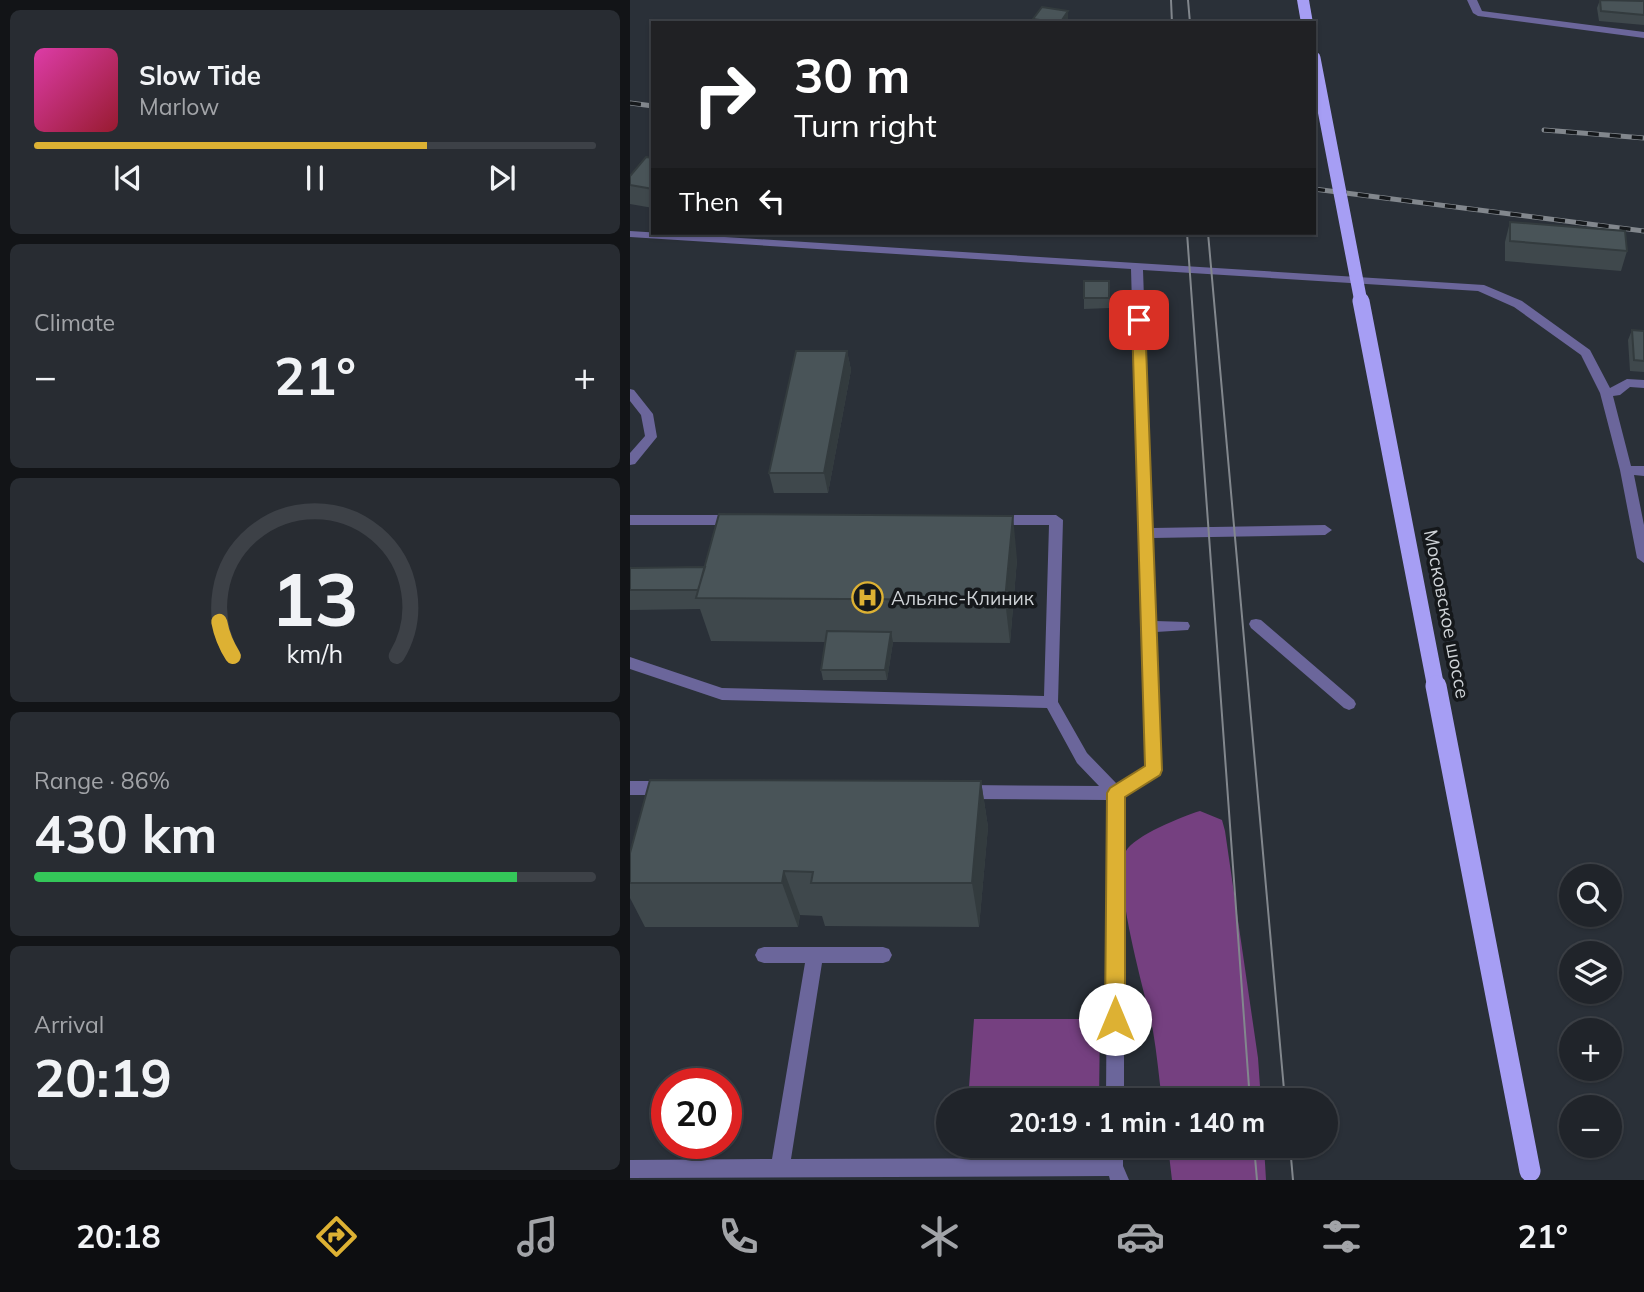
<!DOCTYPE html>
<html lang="en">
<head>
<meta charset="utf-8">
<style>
  :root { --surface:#20242a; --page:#282c32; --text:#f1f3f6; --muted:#a2a4a8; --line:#3d4147; --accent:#ddb133 }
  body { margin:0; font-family:Mulish,sans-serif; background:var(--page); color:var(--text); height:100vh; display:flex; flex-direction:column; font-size:26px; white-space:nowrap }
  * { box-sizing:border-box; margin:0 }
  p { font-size:23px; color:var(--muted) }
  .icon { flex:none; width:38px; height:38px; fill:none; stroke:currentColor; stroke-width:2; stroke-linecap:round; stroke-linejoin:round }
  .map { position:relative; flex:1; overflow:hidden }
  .sheet { display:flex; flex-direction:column; gap:10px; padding:10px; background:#121417; width:630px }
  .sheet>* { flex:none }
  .guide { position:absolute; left:21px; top:21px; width:665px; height:214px; border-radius:0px; box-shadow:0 2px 5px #0004,0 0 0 2px var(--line); background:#202124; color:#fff; overflow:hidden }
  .tools { position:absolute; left:929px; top:864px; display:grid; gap:14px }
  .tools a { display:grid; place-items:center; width:63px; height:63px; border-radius:50%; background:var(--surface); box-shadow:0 2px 5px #0004,0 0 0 2px var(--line); font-size:35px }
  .speed { position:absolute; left:21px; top:1068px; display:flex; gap:14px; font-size:35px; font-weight:700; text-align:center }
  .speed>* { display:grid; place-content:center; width:91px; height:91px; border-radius:50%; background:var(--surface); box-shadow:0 2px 5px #0004,0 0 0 2px var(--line); line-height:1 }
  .speed .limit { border:10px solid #d22; background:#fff; color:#111 }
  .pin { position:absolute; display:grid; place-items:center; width:60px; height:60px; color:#fff; margin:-30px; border-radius:14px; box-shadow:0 4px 10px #0006 }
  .me { position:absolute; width:77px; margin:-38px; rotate:0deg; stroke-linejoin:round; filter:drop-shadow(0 0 5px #0008) }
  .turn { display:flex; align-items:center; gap:24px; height:147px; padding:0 28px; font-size:32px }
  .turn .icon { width:91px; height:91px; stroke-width:2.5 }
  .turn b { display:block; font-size:49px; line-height:60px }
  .then { display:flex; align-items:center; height:66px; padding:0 28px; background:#0003; gap:14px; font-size:26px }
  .big { font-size:52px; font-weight:700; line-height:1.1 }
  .sheet .widget { flex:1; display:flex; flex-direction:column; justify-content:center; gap:10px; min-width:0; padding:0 24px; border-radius:10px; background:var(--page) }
  .sheet .dial { align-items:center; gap:0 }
  .dial svg { height:182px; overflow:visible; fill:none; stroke:var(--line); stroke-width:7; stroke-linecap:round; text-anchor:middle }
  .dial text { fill:var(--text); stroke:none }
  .song { display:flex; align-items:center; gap:21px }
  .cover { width:84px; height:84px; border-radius:10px; background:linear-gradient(135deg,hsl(320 70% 55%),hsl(350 70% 35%)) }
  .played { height:7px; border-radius:4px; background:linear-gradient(90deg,var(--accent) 70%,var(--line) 70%) }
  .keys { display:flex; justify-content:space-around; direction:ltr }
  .heat { display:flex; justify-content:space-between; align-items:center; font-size:38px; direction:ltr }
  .charge { height:10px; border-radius:5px; background:linear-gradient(90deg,#34c759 86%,var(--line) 0) }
  .trip { position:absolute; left:306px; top:1088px; width:402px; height:70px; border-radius:35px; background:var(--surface); box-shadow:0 2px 5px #0004,0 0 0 2px var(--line); font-weight:700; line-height:70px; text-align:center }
  .menu { display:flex; height:112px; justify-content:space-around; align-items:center; background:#0d0e11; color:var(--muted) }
  .menu .icon { width:49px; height:49px }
  .menu .selected { color:var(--accent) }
  .menu b { font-size:32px; color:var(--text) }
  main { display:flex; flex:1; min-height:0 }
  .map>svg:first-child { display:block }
</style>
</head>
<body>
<main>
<section class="sheet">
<div class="widget">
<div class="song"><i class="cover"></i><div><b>Slow Tide</b><p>Marlow</p></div></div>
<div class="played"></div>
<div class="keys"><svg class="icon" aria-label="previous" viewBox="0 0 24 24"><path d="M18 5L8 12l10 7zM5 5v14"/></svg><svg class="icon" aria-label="pause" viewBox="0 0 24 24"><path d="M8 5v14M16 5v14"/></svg><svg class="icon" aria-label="next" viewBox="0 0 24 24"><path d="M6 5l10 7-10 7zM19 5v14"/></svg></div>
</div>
<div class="widget"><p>Climate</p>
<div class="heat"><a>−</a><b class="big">21°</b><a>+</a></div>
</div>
<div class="widget dial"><svg viewBox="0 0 100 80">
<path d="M14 69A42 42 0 1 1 86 69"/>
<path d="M14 69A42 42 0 0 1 8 54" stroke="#ddb133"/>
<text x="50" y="56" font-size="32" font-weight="700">13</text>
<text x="50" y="72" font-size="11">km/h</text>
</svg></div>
<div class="widget"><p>Range · 86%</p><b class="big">430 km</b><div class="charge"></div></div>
<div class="widget"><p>Arrival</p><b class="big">20:19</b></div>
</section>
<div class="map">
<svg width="1014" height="1180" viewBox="0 0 1014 1180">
  <rect width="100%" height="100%" fill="#2a3038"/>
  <path fill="#754080" d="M570,811L592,820L595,831L628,1058L631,1101H532C529,1078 527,1054 523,1031C516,994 481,882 496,851C504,836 553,816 570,811Z
    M344,1019H470L469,1101H338Z
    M538,1146H634L636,1180H542Z"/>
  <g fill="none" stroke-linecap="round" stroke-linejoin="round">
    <path fill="#6b669b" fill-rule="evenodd" d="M837,0H847L852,11L1014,32V38L848,16L843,13Z
      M0,231L854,285L892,301L960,350L980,388L997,379L1014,380V388L1000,387L990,395L983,396L1001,466H1014V476L1004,475L1014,525V563L1007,558L990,470L970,393L951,355L884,307L848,291L513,270L522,528L695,525L702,530L695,535L522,538L525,621L558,622L560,626L558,630L526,632L531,770L528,775L494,796V1101H476L478,800L336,799L330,797L328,792L330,787L336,785L469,786L447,763L417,708L92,700L0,669V657L92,688L414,696L419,525H365L358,520L365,515H426L433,520L428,702L457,753L487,784L515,767L501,269L0,237Z
      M0,389L4,390L23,414L27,437L5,464L0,465V453L15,436L11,415L0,401Z
      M0,515H107L114,520L107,525H0Z
      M626,619L631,620L724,700L726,704L724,708L719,710L714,708L621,628L619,624L621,620Z
      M0,781H36L42,783L44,788L42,793L36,795H0Z
      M134,947H253L259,949L262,955L259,961L253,963H192L161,1159L475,1158V1146H493V1166L499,1180H480L479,1176L0,1178V1160L142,1159L175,963H134L128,961L125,955L128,949Z"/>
    <path fill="#a69ef4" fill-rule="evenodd" d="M667,0H679L683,23H671Z"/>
    <path stroke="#82878d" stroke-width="2" d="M541,0L542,23
      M558,0L560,23
      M557,233L620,1101
      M578,233L655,1101
      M624,1146L627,1180
      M660,1146L663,1180"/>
    <defs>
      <path id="rail" d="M0,103L23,106
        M914,130L1014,138
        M684,189L1014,231"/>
    </defs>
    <use href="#rail" stroke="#82878d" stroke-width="5"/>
    <use href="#rail" stroke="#15181b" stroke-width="3.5" stroke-dasharray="11" stroke-linecap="butt"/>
    <path stroke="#a69ef4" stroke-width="13" d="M684,58L731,302"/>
    <path stroke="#a69ef4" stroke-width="17" d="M731,301L806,688"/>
    <path stroke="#a69ef4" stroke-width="21" d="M806,686L900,1171"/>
  </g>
  <path fill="#3f484c" d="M970,0L1006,1V0H1014V25L969,21L967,8Z
    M438,11V21L437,23H403V19Z
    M23,158V208L0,204V176Z
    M880,222L997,251L991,271L875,261V242Z
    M479,281V308L454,309V298Z
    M1002,330L1014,331V372L1000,371L998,340Z
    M217,351L221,370L198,493H144L139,473Z
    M387,559L380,643L263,642L257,680H193L191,670L196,642L81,641L70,609L0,610V568Z
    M351,781L358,827L349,927L195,926L192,916L170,915L168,927H15L0,898V853Z"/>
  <path fill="#333b3e" d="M438,11V21L437,23H430Z
    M217,351L221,370L198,493L194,473Z
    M383,516L387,559L380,643L375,600Z
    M261,632L263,642L257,680L255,670Z
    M351,781L358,827L349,927L342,883Z
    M154,871L170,915L168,927L152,883Z"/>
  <path fill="#495458" stroke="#333b3e" stroke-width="2" d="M970,0L1011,1L1010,0H1014V15L971,11Z
    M412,7L438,11L430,23L403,19Z
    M16,157L23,158V189L0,185V176Z
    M880,222L995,231L997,251L880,241Z
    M454,281H479V298H454Z
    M1002,330L1014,331V361L1004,360Z
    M166,351H217L194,473H139Z
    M89,514L383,516L375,600L66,598Z
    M75,567L68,590H0V568Z
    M197,631L261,632L255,670H191Z
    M20,780L351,781L342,883H181L183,872L154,871L152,883H0V853Z"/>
  <path fill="#ddb133" stroke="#907321" stroke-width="2" d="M509,316L515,320L532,770L530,775L495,797V1019L492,1025L485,1028L478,1025L475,1019L477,793L480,788L515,766L502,320Z"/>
  <defs>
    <symbol id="hospital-ring" viewBox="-11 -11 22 22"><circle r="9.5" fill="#15181b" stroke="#ddb133" stroke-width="1.5"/><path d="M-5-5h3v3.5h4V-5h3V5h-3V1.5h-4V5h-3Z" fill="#ddb133"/></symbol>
  </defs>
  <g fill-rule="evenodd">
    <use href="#hospital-ring" x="220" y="580" width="35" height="35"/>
  </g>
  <g text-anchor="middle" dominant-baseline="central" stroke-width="7" stroke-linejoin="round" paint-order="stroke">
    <g font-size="19" fill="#ced2d6" stroke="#15181b" text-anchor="start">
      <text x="261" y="598">Альянс-Клиник</text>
    </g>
    <g font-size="19" fill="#ced2d6" stroke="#15181b">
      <text transform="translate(817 614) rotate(79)">Московское шоссе</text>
    </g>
  </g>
</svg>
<div class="tools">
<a><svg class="icon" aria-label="search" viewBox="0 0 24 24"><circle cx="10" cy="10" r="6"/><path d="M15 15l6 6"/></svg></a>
<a><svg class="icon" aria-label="layers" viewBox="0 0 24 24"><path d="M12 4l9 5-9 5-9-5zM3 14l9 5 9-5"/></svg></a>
<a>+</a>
<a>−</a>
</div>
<div class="speed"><div class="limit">20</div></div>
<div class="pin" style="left:509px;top:320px;background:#d93025"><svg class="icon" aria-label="arrive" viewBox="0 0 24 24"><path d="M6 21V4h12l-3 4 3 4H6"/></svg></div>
<svg class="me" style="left:485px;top:1019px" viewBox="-20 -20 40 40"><circle r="19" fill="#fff"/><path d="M0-13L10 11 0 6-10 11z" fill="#ddb133"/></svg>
<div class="trip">20:19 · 1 min · 140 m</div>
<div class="guide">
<div class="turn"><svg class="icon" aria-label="right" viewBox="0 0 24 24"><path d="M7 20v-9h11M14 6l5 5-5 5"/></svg><div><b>30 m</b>Turn right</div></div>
<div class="then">Then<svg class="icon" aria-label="left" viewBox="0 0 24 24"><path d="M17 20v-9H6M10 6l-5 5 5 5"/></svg></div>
</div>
</div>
</main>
<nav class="menu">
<b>20:18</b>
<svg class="icon selected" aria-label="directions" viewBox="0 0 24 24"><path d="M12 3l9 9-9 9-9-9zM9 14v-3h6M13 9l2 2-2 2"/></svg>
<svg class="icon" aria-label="music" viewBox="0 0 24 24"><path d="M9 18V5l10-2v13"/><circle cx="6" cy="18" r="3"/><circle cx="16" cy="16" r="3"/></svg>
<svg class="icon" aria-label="phone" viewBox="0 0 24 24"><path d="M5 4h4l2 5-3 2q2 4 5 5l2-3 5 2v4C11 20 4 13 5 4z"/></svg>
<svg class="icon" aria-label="climate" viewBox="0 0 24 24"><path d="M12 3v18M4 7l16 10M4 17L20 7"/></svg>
<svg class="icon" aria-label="car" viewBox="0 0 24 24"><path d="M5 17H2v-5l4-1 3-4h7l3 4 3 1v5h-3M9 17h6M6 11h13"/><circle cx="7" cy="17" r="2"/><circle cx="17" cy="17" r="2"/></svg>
<svg class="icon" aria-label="filters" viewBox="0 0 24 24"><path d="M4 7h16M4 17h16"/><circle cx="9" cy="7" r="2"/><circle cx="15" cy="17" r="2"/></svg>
<b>21°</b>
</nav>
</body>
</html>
